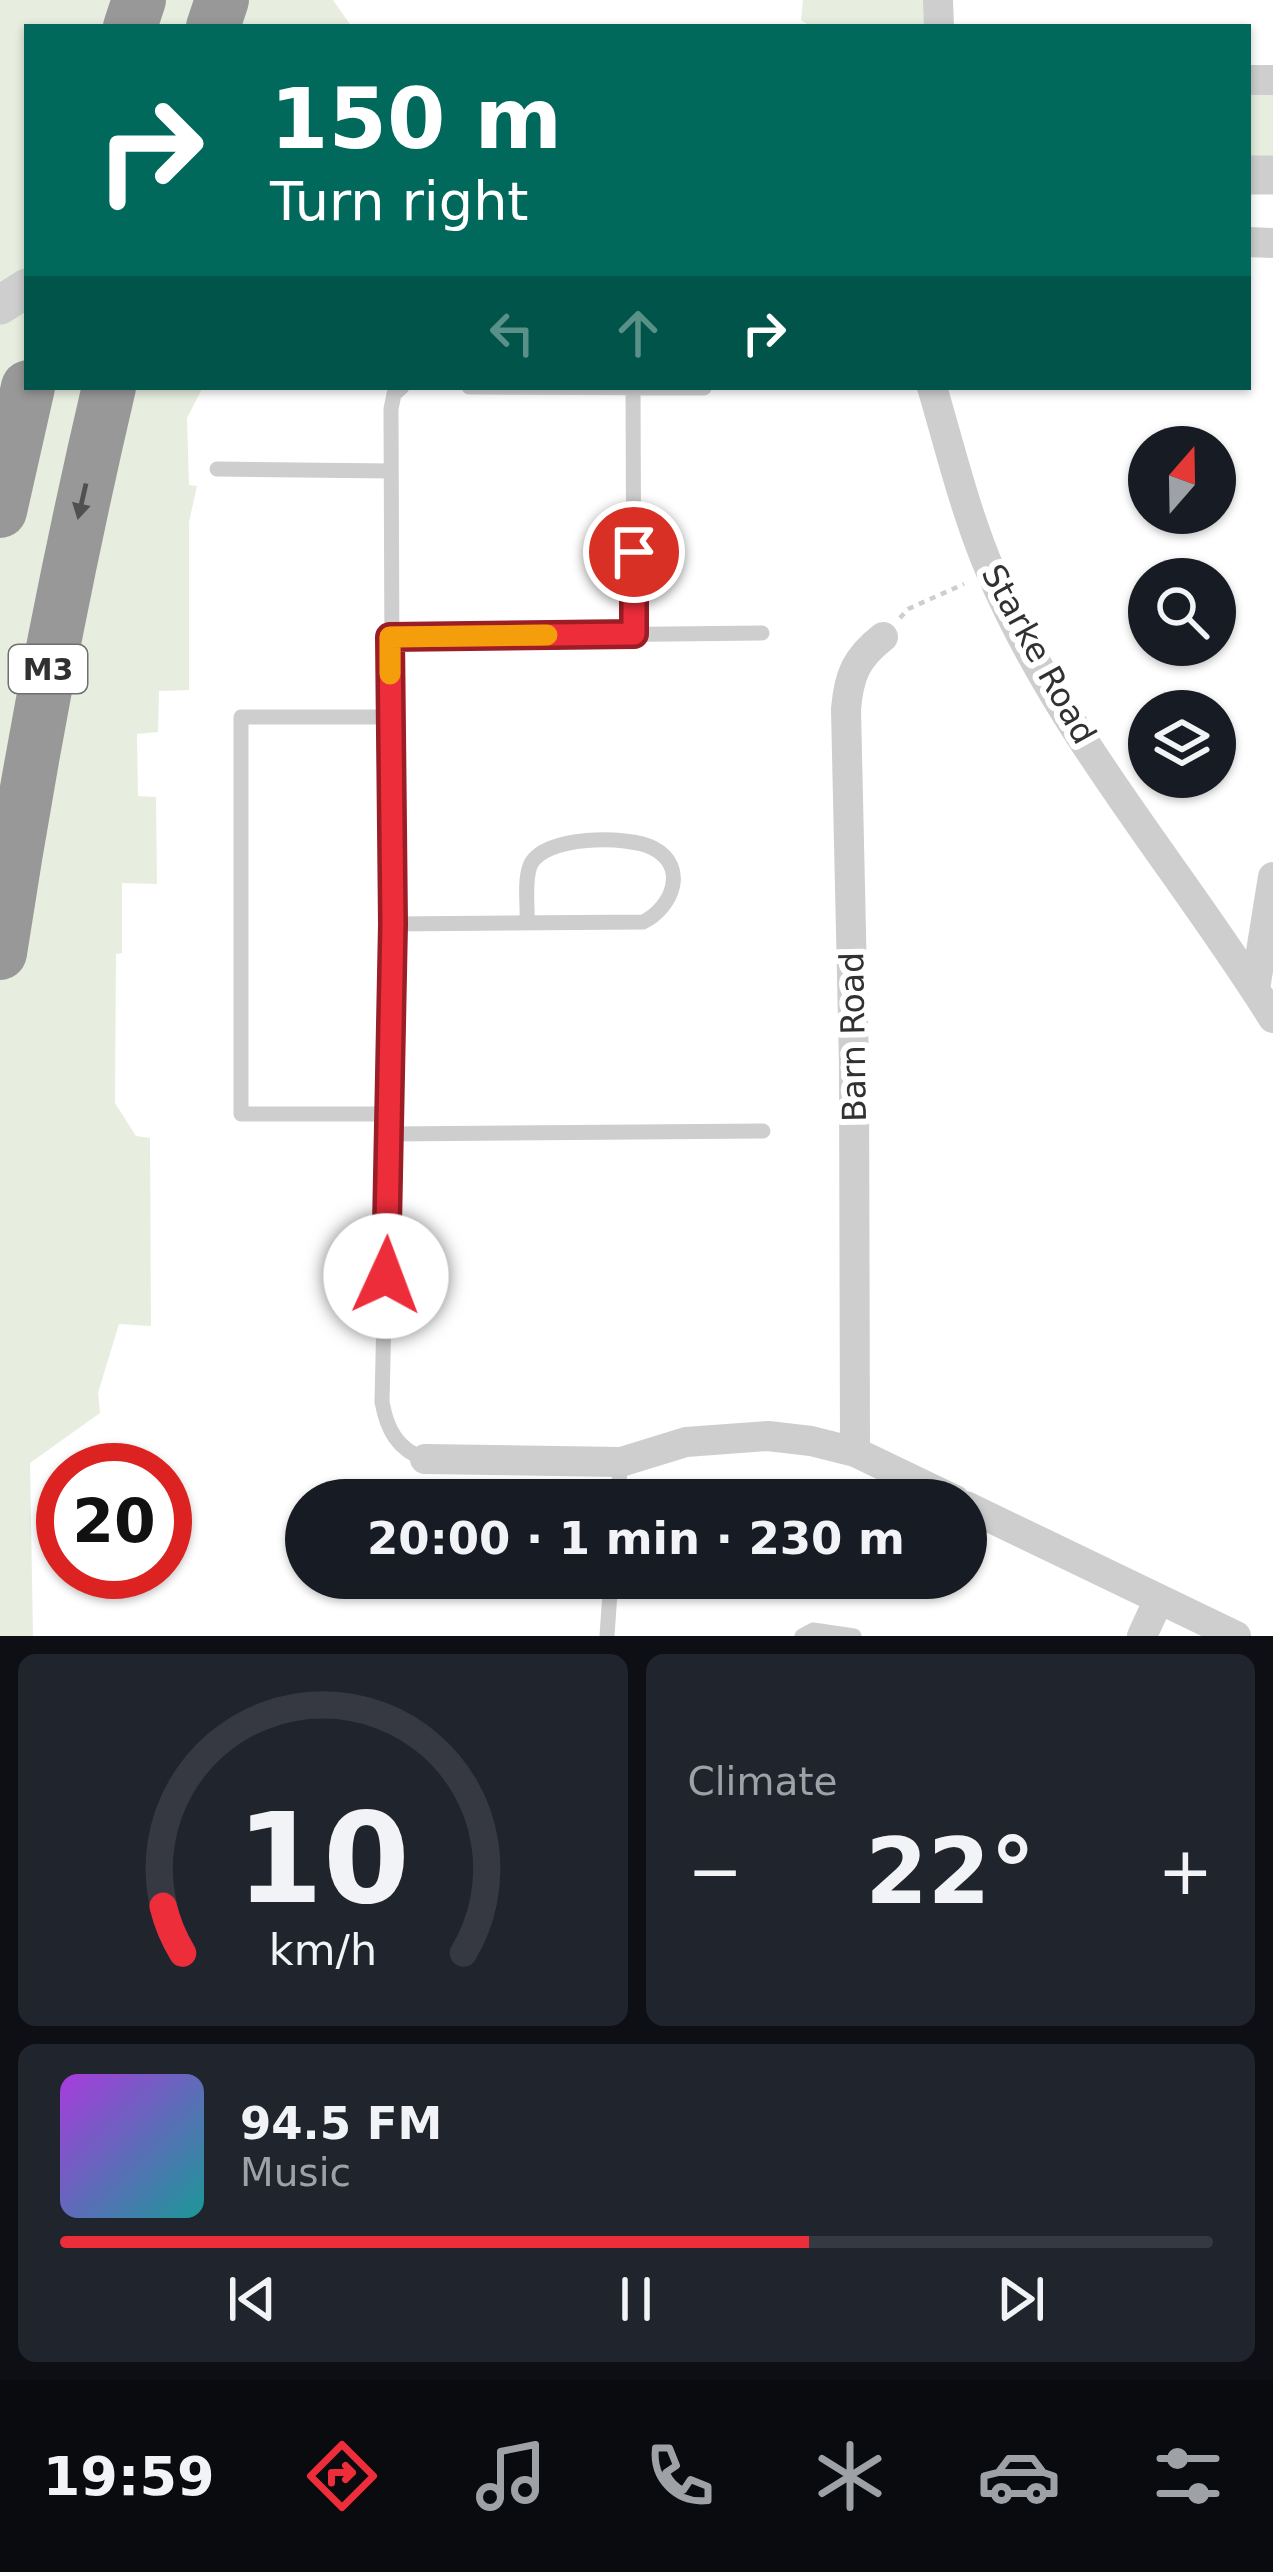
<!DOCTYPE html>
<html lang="en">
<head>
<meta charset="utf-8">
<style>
  :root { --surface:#171b24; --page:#20242c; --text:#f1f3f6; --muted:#9ea1a6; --line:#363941; --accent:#ee2d3b }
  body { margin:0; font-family:"DejaVu Sans",sans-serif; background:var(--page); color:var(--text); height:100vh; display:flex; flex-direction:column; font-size:45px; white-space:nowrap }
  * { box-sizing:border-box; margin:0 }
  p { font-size:39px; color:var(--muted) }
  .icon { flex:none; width:66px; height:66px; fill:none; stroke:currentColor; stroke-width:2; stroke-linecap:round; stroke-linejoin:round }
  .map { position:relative; height:1636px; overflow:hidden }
  .drawer { display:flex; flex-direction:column; gap:18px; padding:18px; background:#0d0f14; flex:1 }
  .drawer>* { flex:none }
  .guide { position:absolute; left:24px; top:24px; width:1227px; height:366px; border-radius:0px; box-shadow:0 3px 9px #0004; background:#00695c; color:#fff; overflow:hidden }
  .needle { width:78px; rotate:20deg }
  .tools { position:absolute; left:1128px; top:426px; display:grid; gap:24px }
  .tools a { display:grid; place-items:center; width:108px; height:108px; border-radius:50%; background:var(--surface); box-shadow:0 3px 9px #0004; font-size:60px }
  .speed { position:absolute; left:36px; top:1443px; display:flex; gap:24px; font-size:60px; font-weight:700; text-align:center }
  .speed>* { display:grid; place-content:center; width:156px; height:156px; border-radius:50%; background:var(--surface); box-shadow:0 3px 9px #0004; line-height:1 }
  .speed .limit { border:18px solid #d22; background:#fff; color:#111 }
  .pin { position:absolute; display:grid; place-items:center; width:102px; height:102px; color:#fff; margin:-51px; border:6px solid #fff; border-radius:50%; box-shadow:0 3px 12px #0007 }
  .me { position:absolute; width:132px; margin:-66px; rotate:2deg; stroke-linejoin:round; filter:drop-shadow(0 0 9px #0008) }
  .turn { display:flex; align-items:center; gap:42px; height:252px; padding:0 48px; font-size:54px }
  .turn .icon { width:156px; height:156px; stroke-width:2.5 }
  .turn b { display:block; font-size:84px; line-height:102px }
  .lanes { display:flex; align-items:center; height:114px; padding:0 48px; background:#0003; justify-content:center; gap:60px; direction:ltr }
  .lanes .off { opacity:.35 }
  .big { font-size:90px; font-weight:600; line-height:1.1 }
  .drawer .widget { flex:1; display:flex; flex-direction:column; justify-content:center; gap:18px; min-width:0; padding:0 42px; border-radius:18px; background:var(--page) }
  .drawer .dial { align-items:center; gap:0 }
  .dial svg { height:312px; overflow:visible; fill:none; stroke:var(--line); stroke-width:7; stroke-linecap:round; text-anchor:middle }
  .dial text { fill:var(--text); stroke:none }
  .song { display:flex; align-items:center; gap:36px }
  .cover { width:144px; height:144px; border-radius:18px; background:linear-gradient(135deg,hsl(280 70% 55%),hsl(180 70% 35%)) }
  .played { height:12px; border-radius:6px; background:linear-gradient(90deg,var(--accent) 65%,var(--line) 65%) }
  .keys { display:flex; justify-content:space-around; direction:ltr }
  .heat { display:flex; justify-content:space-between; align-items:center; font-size:66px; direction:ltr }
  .drawer .tiles { flex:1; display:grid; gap:18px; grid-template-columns:1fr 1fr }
  .widget:last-child { grid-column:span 2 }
  .trip { position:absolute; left:285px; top:1479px; width:702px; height:120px; border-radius:60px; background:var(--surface); box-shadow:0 3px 9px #0004; font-weight:600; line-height:120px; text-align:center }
  .tab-bar { display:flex; height:192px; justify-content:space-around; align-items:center; background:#090b0e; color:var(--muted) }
  .tab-bar .icon { width:84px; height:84px }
  .tab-bar .current { color:var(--accent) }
  .tab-bar b { font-size:54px; color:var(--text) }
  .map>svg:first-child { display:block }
</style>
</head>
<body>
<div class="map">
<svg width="1273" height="1636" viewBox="0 0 1273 1636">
  <rect width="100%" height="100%" fill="#fff"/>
  <path fill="#e7eedf" d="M0,0H333L352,27H27V387H203L187,418L189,485L197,486L189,522V690L159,691L158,732L137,734L138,796L156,797L157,884L122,883V953L116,954L115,1103L136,1136L150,1138L151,1326L119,1324L98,1393L100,1413L30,1463L33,1636H0Z
    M803,0H938L939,27H811L801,20Z
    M1248,80H1273V175H1248Z"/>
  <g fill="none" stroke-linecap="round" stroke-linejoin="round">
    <path stroke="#cecece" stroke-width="4.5" stroke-dasharray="6 6" stroke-linecap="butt" d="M900,618L908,609L964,584"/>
    <path stroke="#cecece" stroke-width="15" d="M402,387L394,394L391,409L393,924L382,1402C387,1430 398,1450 425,1459
      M469,387L704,388
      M633,387L634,635
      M217,469L391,471
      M390,637L762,633
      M390,717H241V1114H390
      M393,924L643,922C672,908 689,867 653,848C628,835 542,835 530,866C524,882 528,905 527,923
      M390,1134L763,1131
      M617,1500L621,1462
      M607,1636L611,1578
      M802,1636L813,1630L854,1636"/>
    <path stroke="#cecece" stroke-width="30" d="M938,0L939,27
      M1248,80H1273
      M1248,242L1273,243
      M932,387C950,448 965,511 990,570C1060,734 1180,869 1273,1018
      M1255,989L1273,877
      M855,1452L854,1066L846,709C849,675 856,658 883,637
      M425,1459L621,1462L686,1442L768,1436L811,1441L855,1452L955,1500
      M966,1506L1236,1636
      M1142,1636L1159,1599"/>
    <path stroke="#cecece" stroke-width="39" d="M1248,175H1273
      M0,305L27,288"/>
    <path stroke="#989898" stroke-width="54" d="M130,27L139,0
      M213,27L222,0
      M0,511L28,387
      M0,953C29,763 65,575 109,387"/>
  </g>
  <defs><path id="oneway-solid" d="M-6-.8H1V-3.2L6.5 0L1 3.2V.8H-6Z" transform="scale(3)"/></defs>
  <use fill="#505050" href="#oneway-solid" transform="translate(82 501) rotate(103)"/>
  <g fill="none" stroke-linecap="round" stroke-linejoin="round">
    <defs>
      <path id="route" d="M386,1276L393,924L390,637L634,634V552"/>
    </defs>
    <use href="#route" stroke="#9b1d26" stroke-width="30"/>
    <use href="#route" stroke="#ee2d3b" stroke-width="21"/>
    <path stroke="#f59e0b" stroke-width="21" d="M390,674V637L547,635"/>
  </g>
  <g text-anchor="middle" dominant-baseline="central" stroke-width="12" stroke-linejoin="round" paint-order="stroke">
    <rect fill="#fff" stroke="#6f6f6f" stroke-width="3" x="9" y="645" width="78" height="48" rx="9"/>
    <g font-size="30" font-weight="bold" fill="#313131">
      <text x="48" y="669">M3</text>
    </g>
    <g font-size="33" fill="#313131" stroke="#fff">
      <text transform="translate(1039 654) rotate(61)">Starke Road</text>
      <text transform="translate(853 1037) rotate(-91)">Barn Road</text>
    </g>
  </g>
</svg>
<div class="tools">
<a><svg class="needle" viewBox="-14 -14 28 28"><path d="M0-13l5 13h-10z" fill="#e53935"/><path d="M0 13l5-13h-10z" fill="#9ea1a6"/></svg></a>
<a><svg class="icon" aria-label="search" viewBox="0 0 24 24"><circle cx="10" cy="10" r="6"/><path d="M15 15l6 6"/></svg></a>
<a><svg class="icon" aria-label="layers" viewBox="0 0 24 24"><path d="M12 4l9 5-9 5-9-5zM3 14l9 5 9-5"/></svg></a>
</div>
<div class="speed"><div class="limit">20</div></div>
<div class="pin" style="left:634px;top:552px;background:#d93025"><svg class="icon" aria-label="arrive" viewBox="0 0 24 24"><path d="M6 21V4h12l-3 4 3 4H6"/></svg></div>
<svg class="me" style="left:386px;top:1276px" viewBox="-20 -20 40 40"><circle r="19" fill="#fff"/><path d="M0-13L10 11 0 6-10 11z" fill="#ee2d3b"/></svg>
<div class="trip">20:00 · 1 min · 230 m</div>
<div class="guide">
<div class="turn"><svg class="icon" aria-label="right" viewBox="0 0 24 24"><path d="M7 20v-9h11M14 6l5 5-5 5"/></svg><div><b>150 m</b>Turn right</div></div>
<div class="lanes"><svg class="icon off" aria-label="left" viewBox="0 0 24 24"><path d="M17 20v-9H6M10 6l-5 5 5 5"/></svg><svg class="icon off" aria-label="ahead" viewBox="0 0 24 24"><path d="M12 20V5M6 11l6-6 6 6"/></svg><svg class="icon" aria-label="right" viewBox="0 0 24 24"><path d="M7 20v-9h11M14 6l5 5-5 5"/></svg></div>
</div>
</div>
<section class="drawer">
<div class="tiles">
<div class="widget dial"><svg viewBox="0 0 100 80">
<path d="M14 69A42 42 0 1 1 86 69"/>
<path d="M14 69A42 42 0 0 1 9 57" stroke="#ee2d3b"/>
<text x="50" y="56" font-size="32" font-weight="700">10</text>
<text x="50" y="72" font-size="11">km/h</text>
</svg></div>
<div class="widget"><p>Climate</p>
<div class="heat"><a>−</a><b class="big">22°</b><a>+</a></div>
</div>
<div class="widget">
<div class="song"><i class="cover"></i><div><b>94.5 FM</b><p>Music</p></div></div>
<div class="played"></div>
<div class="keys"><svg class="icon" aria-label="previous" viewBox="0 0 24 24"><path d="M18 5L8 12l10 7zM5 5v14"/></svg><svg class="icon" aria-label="pause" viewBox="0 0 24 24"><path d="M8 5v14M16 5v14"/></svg><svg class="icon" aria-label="next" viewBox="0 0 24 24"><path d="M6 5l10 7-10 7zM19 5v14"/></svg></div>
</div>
</div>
</section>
<nav class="tab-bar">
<b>19:59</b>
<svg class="icon current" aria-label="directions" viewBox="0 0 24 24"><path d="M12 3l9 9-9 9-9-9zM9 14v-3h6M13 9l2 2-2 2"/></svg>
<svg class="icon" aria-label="music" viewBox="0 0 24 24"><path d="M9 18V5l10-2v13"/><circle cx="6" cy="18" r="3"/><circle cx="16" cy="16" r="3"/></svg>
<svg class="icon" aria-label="phone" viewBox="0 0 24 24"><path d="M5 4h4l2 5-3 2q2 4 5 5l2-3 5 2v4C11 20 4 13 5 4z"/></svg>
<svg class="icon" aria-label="climate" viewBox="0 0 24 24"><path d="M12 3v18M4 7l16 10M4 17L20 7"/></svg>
<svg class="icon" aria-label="car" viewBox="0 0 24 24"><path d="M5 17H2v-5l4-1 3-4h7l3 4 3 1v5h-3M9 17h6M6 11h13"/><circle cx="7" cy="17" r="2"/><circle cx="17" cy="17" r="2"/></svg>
<svg class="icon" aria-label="filters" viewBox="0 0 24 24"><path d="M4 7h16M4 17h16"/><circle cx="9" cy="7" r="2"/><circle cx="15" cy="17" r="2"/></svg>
</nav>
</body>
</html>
